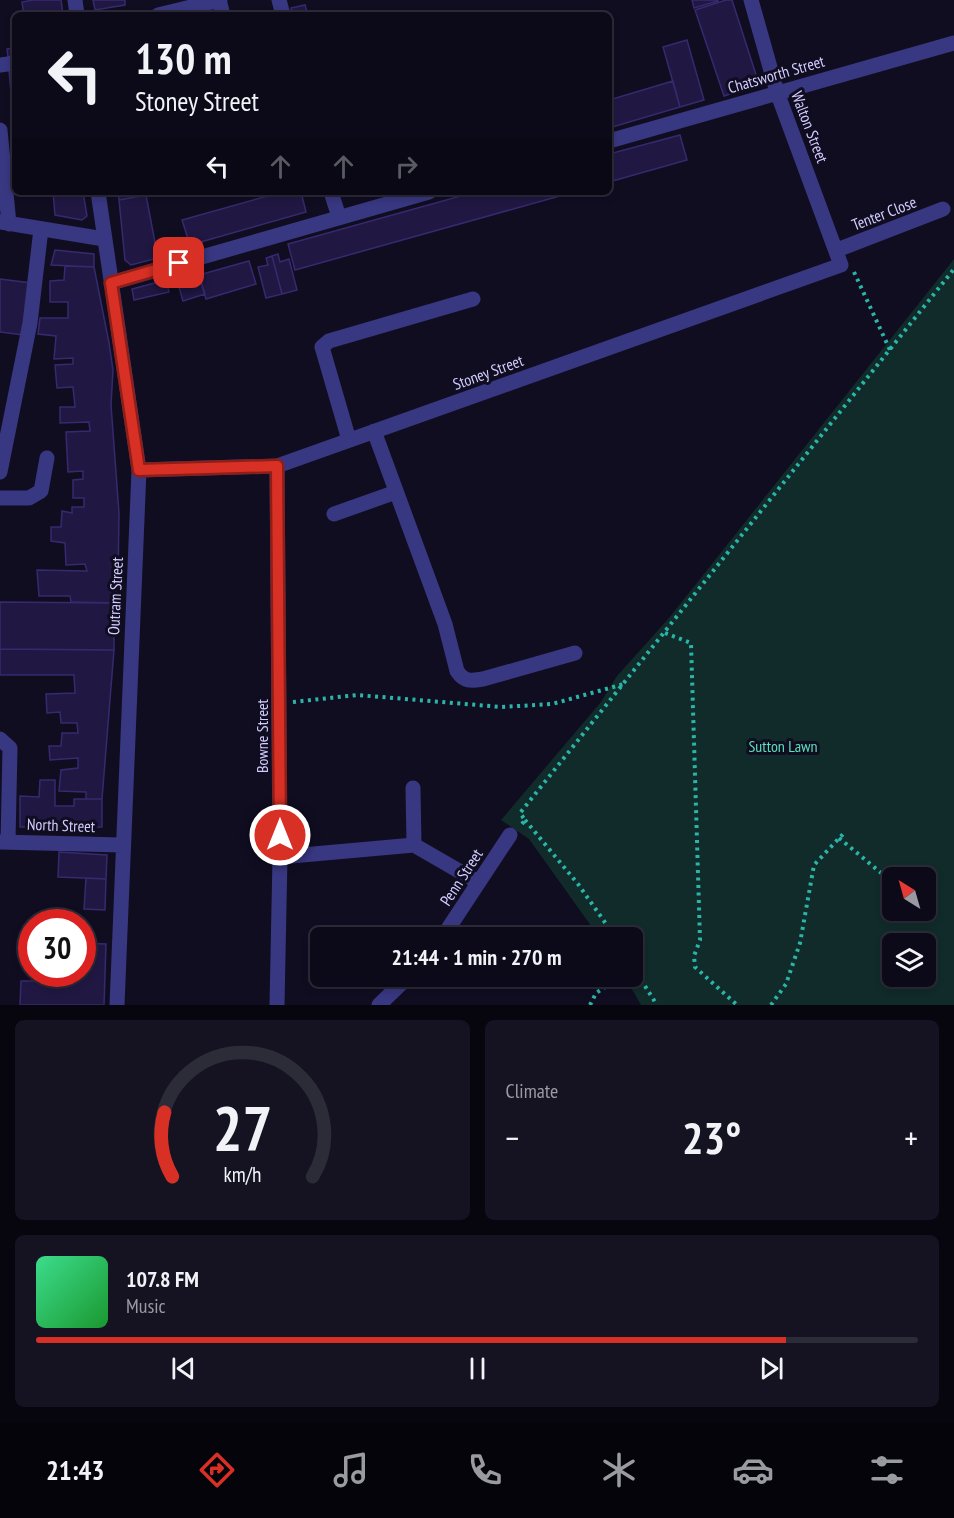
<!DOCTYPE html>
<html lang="en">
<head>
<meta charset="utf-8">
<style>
  :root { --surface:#0c0a19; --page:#151322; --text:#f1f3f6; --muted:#9a9aa2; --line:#2c2b38; --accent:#d93025 }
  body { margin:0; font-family:"PT Sans Narrow",sans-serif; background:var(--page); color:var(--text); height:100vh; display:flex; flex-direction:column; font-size:22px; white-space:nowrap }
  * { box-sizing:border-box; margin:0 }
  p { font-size:20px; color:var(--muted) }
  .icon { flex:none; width:33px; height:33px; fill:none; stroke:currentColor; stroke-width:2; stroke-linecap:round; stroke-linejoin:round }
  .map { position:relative; height:1005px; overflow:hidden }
  .panel { display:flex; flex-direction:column; gap:15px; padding:15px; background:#07060e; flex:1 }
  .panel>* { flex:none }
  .guide { position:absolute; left:12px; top:12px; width:600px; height:183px; border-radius:9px; box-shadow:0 3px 9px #0003,0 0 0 2px var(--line); background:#0c0a19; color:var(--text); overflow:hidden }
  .needle { width:39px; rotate:323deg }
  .fabs { position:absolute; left:882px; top:867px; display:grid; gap:12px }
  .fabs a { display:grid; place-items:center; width:54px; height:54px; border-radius:9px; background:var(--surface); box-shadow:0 3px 9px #0003,0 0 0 2px var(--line); font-size:30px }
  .speed { position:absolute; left:18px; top:909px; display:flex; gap:12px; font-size:30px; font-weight:700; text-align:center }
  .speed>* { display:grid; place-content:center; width:78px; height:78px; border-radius:50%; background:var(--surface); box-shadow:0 3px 9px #0003,0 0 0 2px var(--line); line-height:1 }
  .speed .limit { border:9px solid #d22; background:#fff; color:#111 }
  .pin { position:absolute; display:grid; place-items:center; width:51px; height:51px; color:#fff; margin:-26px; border-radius:12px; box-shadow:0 3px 9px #0006 }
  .me { position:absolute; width:66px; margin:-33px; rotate:0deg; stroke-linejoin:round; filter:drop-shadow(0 0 4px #0008) }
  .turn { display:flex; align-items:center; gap:21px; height:126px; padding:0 24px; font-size:27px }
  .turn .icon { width:78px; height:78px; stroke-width:2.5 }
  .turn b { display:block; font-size:42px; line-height:51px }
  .lanes { display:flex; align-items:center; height:57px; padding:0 24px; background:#0003; justify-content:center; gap:30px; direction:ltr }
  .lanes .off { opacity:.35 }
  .big { font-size:45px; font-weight:800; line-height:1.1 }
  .panel .card { flex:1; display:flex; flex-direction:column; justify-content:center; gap:9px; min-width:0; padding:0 21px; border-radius:9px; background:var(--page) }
  .panel .dial { align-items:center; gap:0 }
  .dial svg { height:156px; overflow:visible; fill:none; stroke:var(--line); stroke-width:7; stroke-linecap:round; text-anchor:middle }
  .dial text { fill:var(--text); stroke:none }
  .song { display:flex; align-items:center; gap:18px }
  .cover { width:72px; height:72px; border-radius:9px; background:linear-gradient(135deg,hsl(150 70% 55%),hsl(130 70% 35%)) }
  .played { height:6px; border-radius:3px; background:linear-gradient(90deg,var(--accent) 85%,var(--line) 85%) }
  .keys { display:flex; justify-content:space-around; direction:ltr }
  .heat { display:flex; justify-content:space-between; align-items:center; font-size:33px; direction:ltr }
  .panel .tiles { flex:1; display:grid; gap:15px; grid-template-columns:1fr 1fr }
  .card:last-child { grid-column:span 2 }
  .trip { position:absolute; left:310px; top:927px; width:333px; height:60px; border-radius:9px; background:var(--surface); box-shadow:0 3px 9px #0003,0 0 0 2px var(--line); font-weight:800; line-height:60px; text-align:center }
  .tabs { display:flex; height:96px; justify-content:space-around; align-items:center; background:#05040a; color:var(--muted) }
  .tabs .icon { width:42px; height:42px }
  .tabs .on { color:var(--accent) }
  .tabs b { font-size:27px; color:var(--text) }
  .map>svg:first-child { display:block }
</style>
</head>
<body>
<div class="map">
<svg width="954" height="1005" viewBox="0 0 954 1005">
  <rect width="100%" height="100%" fill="#100d21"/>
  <path fill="#102b2a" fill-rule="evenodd" d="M954,259V1005H641L625,977L633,976V938L599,937L529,839L501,820L601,702L617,676L669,618ZM892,878H926V910H892ZM892,944H926V976H892Z"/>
  <path fill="#201843" stroke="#362a6f" stroke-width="1.5" d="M33,0H61L63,15H24L22,2Z
    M93,0H125V5L95,10Z
    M692,0H718V1L694,8Z
    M726,0H732L759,84L724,96L695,10Z
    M305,5L308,15H292L291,8Z
    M687,40L704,100L680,107L663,47Z
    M15,48V57H8L7,49Z
    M9,70H15V141Z
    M673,81L680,107L609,128V100Z
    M680,135L687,160L609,182V154Z
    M53,192H83L87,216L82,220L55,215Z
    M118,192H146V195L119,200Z
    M282,192H301L306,212L190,245L182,220Z
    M475,192H574L295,270L288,244Z
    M146,195L158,258L131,265L125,260L119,200Z
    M55,250L94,254V267L51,265Z
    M278,254L280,262L289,259L297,290L282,294L272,256Z
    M272,256L282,294L266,298L258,267L268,265L266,258Z
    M249,261L256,284L206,299L199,275Z
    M65,266L94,267L109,343L113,370L111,405L119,513L118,582L114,603L71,602L70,596H39L37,570L87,571L85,564L66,565L65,543L51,541V527H61L62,511L72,513V507H84V498H73V480L83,479V471L68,472L66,432L90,431L89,422L60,423V407H75L73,387L57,388L55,365L73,364V358L54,359L56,336L38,334L40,318H68V302H50V281L64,280Z
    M198,271L205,294L183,301L176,277Z
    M0,279L31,283L23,335L0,332Z
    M166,280L169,292L134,300L132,289Z
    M0,602L114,603V650L0,649Z
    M0,649L114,650L102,799H86V792L59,791L61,770L78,768V758L50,760L49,746H61L62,733H78L77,723H61L60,712L47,713L46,694L75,693L74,675H0Z
    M40,780H55V806H74V799H102V827H20V796L39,797Z
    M59,852L107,855L106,879L58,877Z
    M86,878L106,879L105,910L84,909Z
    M82,943L106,944L104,1005H20L21,981H41V974H82Z"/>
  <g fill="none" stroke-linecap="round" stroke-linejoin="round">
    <path stroke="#2bb5a9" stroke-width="4" stroke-dasharray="3 4.5" stroke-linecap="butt" d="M854,272L890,350
      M665,633L691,643L700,940L694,956L695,967L737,1005
      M293,702L357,695L502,707L552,704L624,684
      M525,820L578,884L616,938
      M522,824L525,820L520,813L954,269
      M839,838L892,882
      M633,967L657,1005
      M590,1005L596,993L622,976
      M771,1005L786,984L800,943L814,865L844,833"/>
    <path stroke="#383781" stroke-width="15" d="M75,0L77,15
      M219,0L223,15
      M279,0L283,15
      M158,15L220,0
      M0,65L15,63
      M0,130L9,224
      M609,141L954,43
      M98,192L139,470L117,1005
      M331,192L339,217
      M0,222L104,239
      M837,250L943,209
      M111,283L429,192
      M374,431L445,624L457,671C464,682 471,681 483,679L575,653
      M349,440L322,347L329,341L473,299
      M277,466L280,857L277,1005
      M139,470L277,466L841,265L777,92L751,0
      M0,472L30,323L41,229
      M0,498H29L41,491L47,458
      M334,514L396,492
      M0,739L10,748L8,842
      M413,788L414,845
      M0,842L122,845
      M280,857L414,845L478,882
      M442,938L510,835
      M379,1005L409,976"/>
  </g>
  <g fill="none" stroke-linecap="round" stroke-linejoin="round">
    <defs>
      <path id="route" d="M179,263L111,283L139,470L277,466L280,835"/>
    </defs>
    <use href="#route" stroke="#8d1f18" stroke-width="15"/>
    <use href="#route" stroke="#d93025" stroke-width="10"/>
  </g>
  <g text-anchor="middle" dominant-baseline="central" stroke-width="6" stroke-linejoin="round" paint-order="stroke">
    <g font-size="16" fill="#d2cdff" stroke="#100d21">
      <text transform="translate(776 74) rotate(-16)">Chatsworth Street</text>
      <text transform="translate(810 127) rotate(69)">Walton Street</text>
      <text transform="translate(884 213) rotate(-21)">Tenter Close</text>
      <text transform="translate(488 372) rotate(-20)">Stoney Street</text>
      <text transform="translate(115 596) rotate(-87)">Outram Street</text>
      <text transform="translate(262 736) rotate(-90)">Bowne Street</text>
      <text transform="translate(61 825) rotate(2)">North Street</text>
      <text transform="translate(461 877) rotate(-57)">Penn Street</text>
    </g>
    <g font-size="16" fill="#57e1bc" stroke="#100d21">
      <text x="783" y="746">Sutton Lawn</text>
    </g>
  </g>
</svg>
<div class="fabs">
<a><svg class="needle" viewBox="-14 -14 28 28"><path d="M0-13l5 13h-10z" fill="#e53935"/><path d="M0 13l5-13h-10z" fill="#9a9aa2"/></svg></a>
<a><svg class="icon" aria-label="layers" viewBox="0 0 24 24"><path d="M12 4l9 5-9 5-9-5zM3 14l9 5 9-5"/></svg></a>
</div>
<div class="speed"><div class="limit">30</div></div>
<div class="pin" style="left:179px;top:263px;background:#d93025"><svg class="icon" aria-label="arrive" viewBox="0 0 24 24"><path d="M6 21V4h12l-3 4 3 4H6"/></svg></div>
<svg class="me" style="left:280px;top:835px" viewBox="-20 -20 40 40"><circle r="17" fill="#d93025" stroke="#fff" stroke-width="3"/><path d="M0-11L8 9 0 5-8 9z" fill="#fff"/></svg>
<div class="trip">21:44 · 1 min · 270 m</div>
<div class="guide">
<div class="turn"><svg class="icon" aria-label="left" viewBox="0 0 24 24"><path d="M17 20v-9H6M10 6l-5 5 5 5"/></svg><div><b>130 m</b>Stoney Street</div></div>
<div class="lanes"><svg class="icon" aria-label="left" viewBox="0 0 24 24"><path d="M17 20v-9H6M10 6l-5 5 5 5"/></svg><svg class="icon off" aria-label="ahead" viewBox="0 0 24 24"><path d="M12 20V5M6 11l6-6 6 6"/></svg><svg class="icon off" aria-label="ahead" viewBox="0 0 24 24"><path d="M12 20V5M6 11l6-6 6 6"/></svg><svg class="icon off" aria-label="right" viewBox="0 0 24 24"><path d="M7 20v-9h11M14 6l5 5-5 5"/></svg></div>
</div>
</div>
<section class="panel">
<div class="tiles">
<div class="card dial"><svg viewBox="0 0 100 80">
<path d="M14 69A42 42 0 1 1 86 69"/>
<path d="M14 69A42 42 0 0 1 10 36" stroke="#d93025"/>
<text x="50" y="56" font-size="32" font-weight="700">27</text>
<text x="50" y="72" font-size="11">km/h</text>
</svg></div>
<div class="card"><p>Climate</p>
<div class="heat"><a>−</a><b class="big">23°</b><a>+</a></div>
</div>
<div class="card">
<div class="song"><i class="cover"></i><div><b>107.8 FM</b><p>Music</p></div></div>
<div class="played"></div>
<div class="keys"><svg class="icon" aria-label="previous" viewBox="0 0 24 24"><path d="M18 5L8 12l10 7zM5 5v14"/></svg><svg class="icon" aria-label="pause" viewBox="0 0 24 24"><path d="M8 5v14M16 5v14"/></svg><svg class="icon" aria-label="next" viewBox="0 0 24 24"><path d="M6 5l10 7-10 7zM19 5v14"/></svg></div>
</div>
</div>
</section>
<nav class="tabs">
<b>21:43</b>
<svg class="icon on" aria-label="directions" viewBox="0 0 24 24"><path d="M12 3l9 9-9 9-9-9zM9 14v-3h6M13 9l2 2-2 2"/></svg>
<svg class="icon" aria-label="music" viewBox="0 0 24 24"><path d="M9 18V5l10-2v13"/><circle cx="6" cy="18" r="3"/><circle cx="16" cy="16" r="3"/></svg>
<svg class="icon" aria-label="phone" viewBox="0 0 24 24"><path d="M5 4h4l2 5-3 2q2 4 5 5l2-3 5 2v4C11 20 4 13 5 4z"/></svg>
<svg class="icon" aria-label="climate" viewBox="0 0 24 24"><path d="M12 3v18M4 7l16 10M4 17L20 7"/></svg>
<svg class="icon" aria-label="car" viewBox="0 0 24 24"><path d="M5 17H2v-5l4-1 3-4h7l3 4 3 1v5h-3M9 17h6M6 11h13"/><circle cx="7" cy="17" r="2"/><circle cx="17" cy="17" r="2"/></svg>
<svg class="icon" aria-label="filters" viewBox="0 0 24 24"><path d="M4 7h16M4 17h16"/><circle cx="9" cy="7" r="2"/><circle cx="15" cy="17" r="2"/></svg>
</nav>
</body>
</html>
